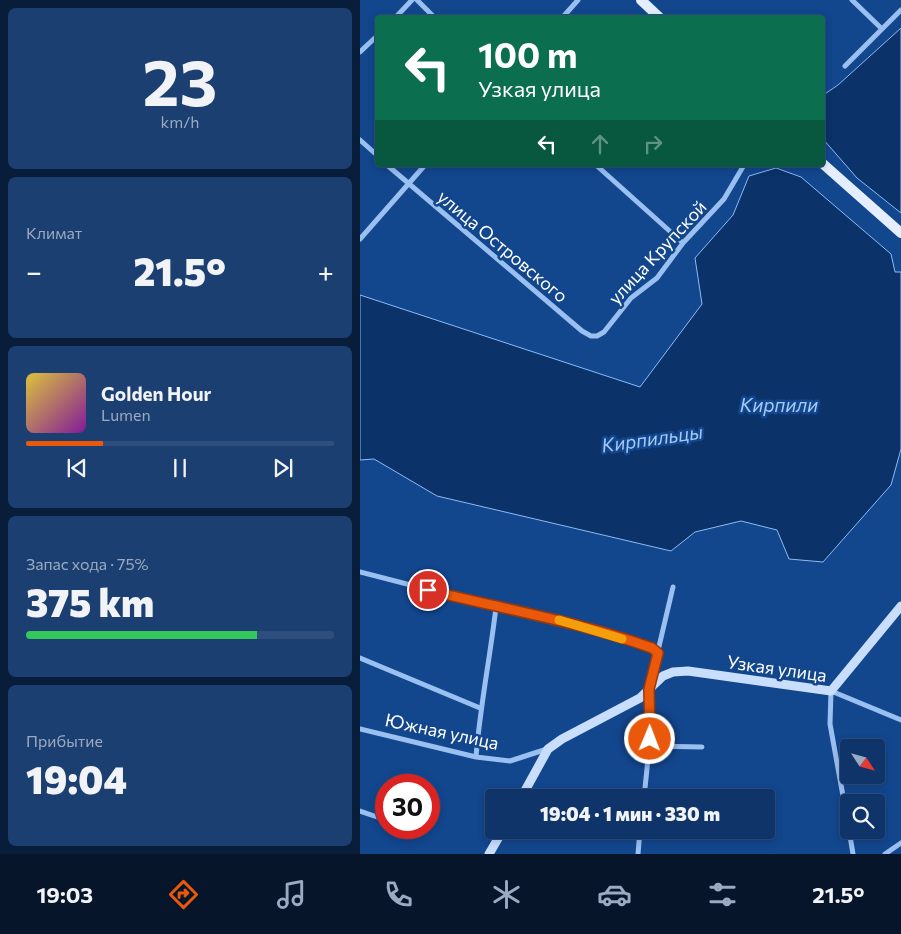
<!DOCTYPE html>
<html lang="ru">
<head>
<meta charset="utf-8">
<style>
  :root { --surface:#0e346a; --page:#1c3f72; --text:#f1f3f6; --muted:#9baac1; --line:#2e4f7e; --accent:#ea580c }
  body { margin:0; font-family:Commissioner,sans-serif; background:var(--page); color:var(--text); height:100vh; display:flex; flex-direction:column; font-size:19px; white-space:nowrap }
  * { box-sizing:border-box; margin:0 }
  p { font-size:16px; color:var(--muted) }
  .icon { flex:none; width:28px; height:28px; fill:none; stroke:currentColor; stroke-width:2; stroke-linecap:round; stroke-linejoin:round }
  .map { position:relative; flex:1; overflow:hidden }
  .details { display:flex; flex-direction:column; gap:8px; padding:8px; background:#081d3a; width:360px }
  .details>* { flex:none }
  .banner { position:absolute; left:15px; top:15px; width:450px; height:152px; border-radius:5px; box-shadow:0 2px 8px #0003,0 0 0 1px var(--line); background:#0b6e4f; color:#fff; overflow:hidden }
  .needle { width:32px; rotate:126deg }
  .tools { position:absolute; left:480px; top:739px; display:grid; gap:10px }
  .tools a { display:grid; place-items:center; width:45px; height:45px; border-radius:5px; background:var(--surface); box-shadow:0 2px 8px #0003,0 0 0 1px var(--line); font-size:25px }
  .speed { position:absolute; left:15px; top:774px; display:flex; gap:10px; font-size:25px; font-weight:700; text-align:center }
  .speed>* { display:grid; place-content:center; width:65px; height:65px; border-radius:50%; background:var(--surface); box-shadow:0 2px 8px #0003,0 0 0 1px var(--line); line-height:1 }
  .speed .limit { border:8px solid #d22; background:#fff; color:#111 }
  .pin { position:absolute; display:grid; place-items:center; width:42px; height:42px; color:#fff; margin:-21px; border:2px solid #fff; border-radius:50%; box-shadow:0 1px 5px #0007 }
  .me { position:absolute; width:55px; margin:-28px; rotate:1deg; stroke-linejoin:round; filter:drop-shadow(0 0 4px #0008) }
  .turn { display:flex; align-items:center; gap:18px; height:105px; padding:0 20px; font-size:22px }
  .turn .icon { width:65px; height:65px; stroke-width:2.5 }
  .turn b { display:block; font-size:35px; line-height:42px }
  .lanes { display:flex; align-items:center; height:48px; padding:0 20px; background:#0003; justify-content:center; gap:25px; direction:ltr }
  .lanes .off { opacity:.35 }
  .big { font-size:38px; font-weight:800; line-height:1.1 }
  .details .tile { flex:1; display:flex; flex-direction:column; justify-content:center; gap:8px; min-width:0; padding:0 18px; border-radius:8px; background:var(--page) }
  .details .dial { align-items:center; gap:0 }
  .dial b { font-size:65px; line-height:1 }
  .song { display:flex; align-items:center; gap:15px }
  .cover { width:60px; height:60px; border-radius:8px; background:linear-gradient(135deg,hsl(50 70% 55%),hsl(290 70% 35%)) }
  .played { height:5px; border-radius:2px; background:linear-gradient(90deg,var(--accent) 25%,var(--line) 25%) }
  .keys { display:flex; justify-content:space-around; direction:ltr }
  .heat { display:flex; justify-content:space-between; align-items:center; font-size:28px; direction:ltr }
  .charge { height:8px; border-radius:4px; background:linear-gradient(90deg,#34c759 75%,var(--line) 0) }
  .trip { position:absolute; left:125px; top:789px; width:290px; height:50px; border-radius:5px; background:var(--surface); box-shadow:0 2px 8px #0003,0 0 0 1px var(--line); font-weight:800; line-height:50px; text-align:center }
  .tab-bar { display:flex; height:80px; justify-content:space-around; align-items:center; background:#06152a; color:var(--muted) }
  .tab-bar .icon { width:35px; height:35px }
  .tab-bar .active { color:var(--accent) }
  .tab-bar b { font-size:22px; color:var(--text) }
  main { display:flex; flex:1; min-height:0 }
  .map>svg:first-child { display:block }
</style>
</head>
<body>
<main>
<section class="details">
<div class="tile dial"><b>23</b><p>km/h</p></div>
<div class="tile"><p>Климат</p>
<div class="heat"><a>−</a><b class="big">21.5°</b><a>+</a></div>
</div>
<div class="tile">
<div class="song"><i class="cover"></i><div><b>Golden Hour</b><p>Lumen</p></div></div>
<div class="played"></div>
<div class="keys"><svg class="icon" aria-label="previous" viewBox="0 0 24 24"><path d="M18 5L8 12l10 7zM5 5v14"/></svg><svg class="icon" aria-label="pause" viewBox="0 0 24 24"><path d="M8 5v14M16 5v14"/></svg><svg class="icon" aria-label="next" viewBox="0 0 24 24"><path d="M6 5l10 7-10 7zM19 5v14"/></svg></div>
</div>
<div class="tile"><p>Запас хода · 75%</p><b class="big">375 km</b><div class="charge"></div></div>
<div class="tile"><p>Прибытие</p><b class="big">19:04</b></div>
</section>
<div class="map">
<svg width="541" height="854" viewBox="0 0 541 854">
  <rect width="100%" height="100%" fill="#12468d"/>
  <path fill="#0b3269" stroke="#8cbbf5" d="M541,28V213L497,178L463,139L462,96L478,85Z
    M416,168L441,177L531,254L535,272H541V449L531,485L463,562L429,559L417,530L381,521L335,532L311,551L77,496L14,459L0,460V295L280,387L342,304L335,258L373,215L389,176Z"/>
  <g fill="none" stroke-linecap="round" stroke-linejoin="round">
    <path stroke="#9ac0f1" stroke-width="5" d="M57,0L75,18
      M492,0L522,29
      M35,18L52,0
      M202,18L218,0
      M0,52L18,35
      M485,66L541,10
      M0,140L18,156
      M27,165L222,331L231,336H237L244,332L271,298L297,278L323,243L364,199L384,165
      M236,165L323,243
      M0,239L65,165
      M0,572L136,607L194,619L291,648L298,653
      M0,658L120,708
      M0,729L116,757L150,761L187,749
      M289,746L342,747
      M116,757C120,707 130,658 136,607
      M284,798L290,739L289,689L313,587
      M0,811L26,820
      M47,828L50,829
      M489,829L470,724L471,691L541,720
      M489,830L493,854
      M278,854L280,830
      M525,854L541,843"/>
    <path stroke="#c9defc" stroke-width="9" d="M161,798L188,749L202,739L280,698L303,676L313,672L328,671L471,691L541,606
      M129,854L143,830"/>
    <path stroke="#e4eeff" stroke-width="10" d="M281,0L300,18
      M462,163L541,233"/>
  </g>
  <g fill="none" stroke-linecap="round" stroke-linejoin="round">
    <defs>
      <path id="route" d="M68,590C143,609 220,622 292,648L298,653L289,689L290,739"/>
    </defs>
    <use href="#route" stroke="#983908" stroke-width="12"/>
    <use href="#route" stroke="#ea580c" stroke-width="9"/>
    <path stroke="#f59e0b" stroke-width="9" d="M199,620L262,639"/>
  </g>
  <g text-anchor="middle" dominant-baseline="central" stroke-width="5" stroke-linejoin="round" paint-order="stroke">
    <g font-size="18" fill="#fff" stroke="#12468d">
      <text transform="translate(143 246) rotate(40)">улица Островского</text>
      <text transform="translate(297 252) rotate(-47)">улица Крупской</text>
      <text transform="translate(417 668) rotate(8)">Узкая улица</text>
      <text transform="translate(82 731) rotate(12)">Южная улица</text>
    </g>
    <g font-size="19" font-style="italic" fill="#a6cbf9" stroke="#12468d">
      <text x="419" y="404">Кирпили</text>
      <text transform="translate(292 438) rotate(-8)">Кирпильцы</text>
    </g>
  </g>
</svg>
<div class="tools">
<a><svg class="needle" viewBox="-14 -14 28 28"><path d="M0-13l5 13h-10z" fill="#e53935"/><path d="M0 13l5-13h-10z" fill="#9baac1"/></svg></a>
<a><svg class="icon" aria-label="search" viewBox="0 0 24 24"><circle cx="10" cy="10" r="6"/><path d="M15 15l6 6"/></svg></a>
</div>
<div class="speed"><div class="limit">30</div></div>
<div class="pin" style="left:68px;top:590px;background:#d93025"><svg class="icon" aria-label="arrive" viewBox="0 0 24 24"><path d="M6 21V4h12l-3 4 3 4H6"/></svg></div>
<svg class="me" style="left:290px;top:739px" viewBox="-20 -20 40 40"><circle r="17" fill="#ea580c" stroke="#fff" stroke-width="3"/><path d="M0-11L8 9 0 5-8 9z" fill="#fff"/></svg>
<div class="trip">19:04 · 1 мин · 330 m</div>
<div class="banner">
<div class="turn"><svg class="icon" aria-label="left" viewBox="0 0 24 24"><path d="M17 20v-9H6M10 6l-5 5 5 5"/></svg><div><b>100 m</b>Узкая улица</div></div>
<div class="lanes"><svg class="icon" aria-label="left" viewBox="0 0 24 24"><path d="M17 20v-9H6M10 6l-5 5 5 5"/></svg><svg class="icon off" aria-label="ahead" viewBox="0 0 24 24"><path d="M12 20V5M6 11l6-6 6 6"/></svg><svg class="icon off" aria-label="right" viewBox="0 0 24 24"><path d="M7 20v-9h11M14 6l5 5-5 5"/></svg></div>
</div>
</div>
</main>
<nav class="tab-bar">
<b>19:03</b>
<svg class="icon active" aria-label="directions" viewBox="0 0 24 24"><path d="M12 3l9 9-9 9-9-9zM9 14v-3h6M13 9l2 2-2 2"/></svg>
<svg class="icon" aria-label="music" viewBox="0 0 24 24"><path d="M9 18V5l10-2v13"/><circle cx="6" cy="18" r="3"/><circle cx="16" cy="16" r="3"/></svg>
<svg class="icon" aria-label="phone" viewBox="0 0 24 24"><path d="M5 4h4l2 5-3 2q2 4 5 5l2-3 5 2v4C11 20 4 13 5 4z"/></svg>
<svg class="icon" aria-label="climate" viewBox="0 0 24 24"><path d="M12 3v18M4 7l16 10M4 17L20 7"/></svg>
<svg class="icon" aria-label="car" viewBox="0 0 24 24"><path d="M5 17H2v-5l4-1 3-4h7l3 4 3 1v5h-3M9 17h6M6 11h13"/><circle cx="7" cy="17" r="2"/><circle cx="17" cy="17" r="2"/></svg>
<svg class="icon" aria-label="filters" viewBox="0 0 24 24"><path d="M4 7h16M4 17h16"/><circle cx="9" cy="7" r="2"/><circle cx="15" cy="17" r="2"/></svg>
<b>21.5°</b>
</nav>
</body>
</html>
